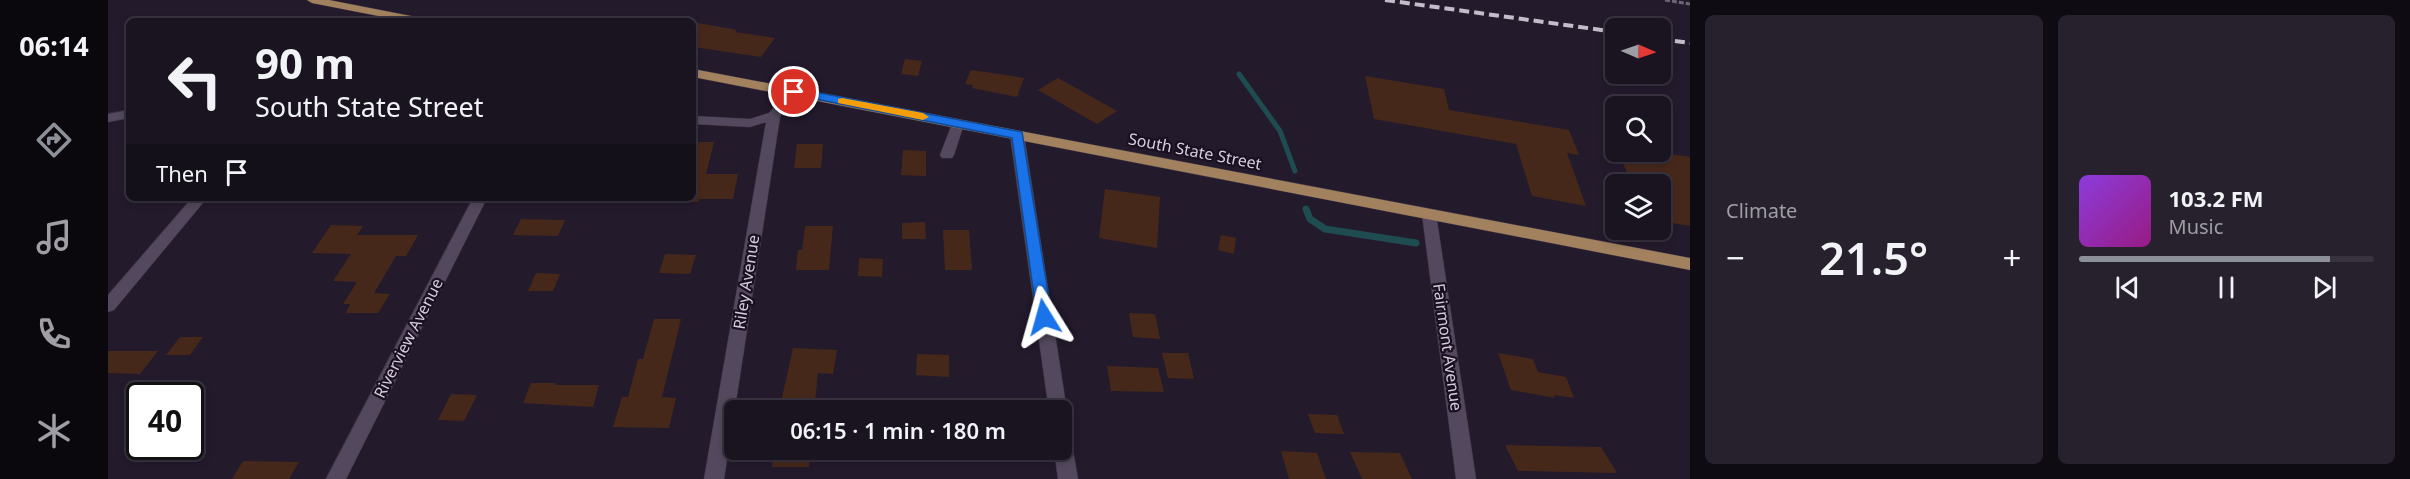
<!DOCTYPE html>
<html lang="en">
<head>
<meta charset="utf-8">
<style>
  :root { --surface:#1a1421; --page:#27212e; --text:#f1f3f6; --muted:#9f9ea5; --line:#38333f; --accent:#8c9099 }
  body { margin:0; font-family:"Noto Sans",sans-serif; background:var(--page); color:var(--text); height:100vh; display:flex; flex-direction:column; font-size:22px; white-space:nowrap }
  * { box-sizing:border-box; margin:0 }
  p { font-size:20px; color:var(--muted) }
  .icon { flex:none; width:33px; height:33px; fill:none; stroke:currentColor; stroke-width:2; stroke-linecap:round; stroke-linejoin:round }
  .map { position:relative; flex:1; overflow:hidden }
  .sheet { display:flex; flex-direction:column; gap:15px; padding:15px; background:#0e0b12; width:720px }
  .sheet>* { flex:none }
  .hud { position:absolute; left:18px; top:18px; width:570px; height:183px; border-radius:9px; box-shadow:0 3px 9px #0003,0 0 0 2px var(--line); background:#1a1421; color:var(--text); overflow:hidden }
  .needle { width:39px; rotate:92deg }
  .controls { position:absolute; left:1497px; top:18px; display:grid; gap:12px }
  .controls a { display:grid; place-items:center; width:66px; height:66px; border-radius:9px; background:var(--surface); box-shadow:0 3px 9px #0003,0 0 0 2px var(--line); font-size:30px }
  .speed { position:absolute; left:18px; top:382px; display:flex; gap:12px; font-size:30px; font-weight:700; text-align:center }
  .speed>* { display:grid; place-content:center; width:78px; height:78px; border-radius:50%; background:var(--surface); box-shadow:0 3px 9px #0003,0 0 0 2px var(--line); line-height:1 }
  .speed .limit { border:3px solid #111; border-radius:9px; background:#fff; color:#111 }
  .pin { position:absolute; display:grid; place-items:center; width:51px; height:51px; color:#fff; margin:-26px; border:3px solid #fff; border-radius:50%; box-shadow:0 2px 6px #0007 }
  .me { position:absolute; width:66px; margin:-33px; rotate:352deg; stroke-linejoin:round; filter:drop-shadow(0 0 4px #0008) }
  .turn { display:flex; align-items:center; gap:21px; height:126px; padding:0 30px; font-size:27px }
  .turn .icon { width:78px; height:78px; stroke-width:2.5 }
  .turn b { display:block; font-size:42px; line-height:51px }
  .then { display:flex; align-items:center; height:57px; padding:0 30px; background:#0003; gap:12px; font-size:22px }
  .big { font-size:45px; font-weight:600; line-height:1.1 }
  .sheet .widget { flex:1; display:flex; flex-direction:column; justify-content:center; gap:9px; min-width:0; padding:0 21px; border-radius:9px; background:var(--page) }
  .song { display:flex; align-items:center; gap:18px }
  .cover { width:72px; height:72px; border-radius:9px; background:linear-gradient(135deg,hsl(270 70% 55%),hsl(310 70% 35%)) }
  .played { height:6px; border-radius:3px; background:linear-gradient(90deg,var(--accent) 85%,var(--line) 85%) }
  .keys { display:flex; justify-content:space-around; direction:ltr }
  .heat { display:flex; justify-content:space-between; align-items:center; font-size:33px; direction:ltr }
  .sheet .tiles { flex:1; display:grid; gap:15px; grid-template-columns:repeat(2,1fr) }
  .trip { position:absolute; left:616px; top:400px; width:348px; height:60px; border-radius:9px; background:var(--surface); box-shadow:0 3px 9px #0003,0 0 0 2px var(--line); font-weight:600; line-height:60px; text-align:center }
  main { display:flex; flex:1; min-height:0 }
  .dock { display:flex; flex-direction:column; width:108px; justify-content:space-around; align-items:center; background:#0a080d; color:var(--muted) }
  .dock .icon { width:42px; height:42px }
  .dock .active { color:var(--accent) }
  .dock b { font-size:27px; color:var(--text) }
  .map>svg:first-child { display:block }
</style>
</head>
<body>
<main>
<nav class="dock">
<b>06:14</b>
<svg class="icon active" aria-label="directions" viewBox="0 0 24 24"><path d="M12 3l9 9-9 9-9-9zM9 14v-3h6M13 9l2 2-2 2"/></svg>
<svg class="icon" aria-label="music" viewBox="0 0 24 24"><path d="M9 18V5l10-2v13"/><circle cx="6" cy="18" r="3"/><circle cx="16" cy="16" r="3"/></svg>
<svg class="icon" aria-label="phone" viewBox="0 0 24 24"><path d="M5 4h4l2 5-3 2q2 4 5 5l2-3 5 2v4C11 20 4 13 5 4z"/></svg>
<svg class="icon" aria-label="climate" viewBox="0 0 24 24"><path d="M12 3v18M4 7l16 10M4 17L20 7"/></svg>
</nav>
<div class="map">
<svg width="1582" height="479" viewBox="0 0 1582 479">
  <rect width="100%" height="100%" fill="#231a2c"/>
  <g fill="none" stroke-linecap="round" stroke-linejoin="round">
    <path stroke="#1e4c50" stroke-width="5" d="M1131,74L1172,131L1187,171"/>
    <path stroke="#1e4c50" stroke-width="7" d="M1198,209L1202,219L1217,229L1308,243"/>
  </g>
  <path fill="#46281b" d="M585,22L629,30L627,32L667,38L653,57L585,47Z
    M797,59L814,61L810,76L793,74Z
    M863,70L898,75L916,78L909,97L864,88L865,85L857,84Z
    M1257,76L1336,89L1341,110L1461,130L1471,155L1459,153L1478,206L1424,196L1408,144L1266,119Z
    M950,78L1009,111L989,124L930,90Z
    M585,142H606L598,174H630L625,199H591L590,202H585Z
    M689,144H715L713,168H686Z
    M795,150L818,151V176L793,175Z
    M1510,152H1548L1582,157V226L1552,221V184H1524Z
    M997,189L1052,197L1049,248L991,238Z
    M413,219L457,220L450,236L405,235Z
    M817,222L818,239H794V223Z
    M223,225L255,226L249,235H310L298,256H288L266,293L282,294L270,313H238L242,304H235L249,282L225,281L243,254L204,253Z
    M697,226H725L721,270H688L690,250H694Z
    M835,230H861L864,270H837Z
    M1113,235L1128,238L1126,254L1110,250Z
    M557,254L588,255L582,274L551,273Z
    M751,258L775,259L774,277L750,276Z
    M428,273L452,274L445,291H420Z
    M1021,313L1047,314L1052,339L1025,337Z
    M546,319H573L554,397L568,398L561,428L505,427L514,397H520L530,359H535Z
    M72,337H95L82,355H58Z
    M685,348L729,350L725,374L710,373L706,411H671Z
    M0,351H50L32,374L0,373Z
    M1054,353H1080L1086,379L1060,378Z
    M1390,353L1425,359L1430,372L1458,377L1466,398L1446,395L1447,398L1403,390Z
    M809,354L841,355V377L808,375Z
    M999,366L1050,368L1056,392L1003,391Z
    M423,383H448L447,385H491L485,407L415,403Z
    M343,394L369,395L356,421L330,420Z
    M1200,414L1229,415L1236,434L1207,433Z
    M1397,445L1493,447L1509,473L1410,471Z
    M666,450H703L701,467H664Z
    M1173,451L1209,453L1218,479H1181Z
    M1242,452L1292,453L1304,479H1254Z
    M135,461L191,462L181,479H124Z"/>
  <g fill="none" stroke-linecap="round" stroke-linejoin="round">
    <defs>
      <path id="minor" d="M686,88L692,92L672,117L616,479H596L658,122L642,127L585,124V116L642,119L661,113L682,89Z
        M21,110V118L0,122V114Z
        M850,120L856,124L846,155L844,158H834L832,155L844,124Z
        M909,131L916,135L959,411L954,417V411H941L902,135Z
        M84,198H99L6,310L0,312V295Z
        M365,198H379L238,479H218Z
        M1321,209L1328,214L1368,479H1348L1314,214Z
        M954,431L961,433L963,439L970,479H950L946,450H954Z"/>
      <path id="major" d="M199,0H221L313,18L319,21H296L204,3Z
        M585,69L1582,258V270L585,77Z"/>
    </defs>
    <use href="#minor" stroke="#3c3544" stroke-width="1"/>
    <use href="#major" stroke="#3c3544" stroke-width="1"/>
    <path stroke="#6e6676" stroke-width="3" stroke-dasharray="5 2" stroke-linecap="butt" d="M1557,0L1582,4"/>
    <use href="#minor" fill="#53485d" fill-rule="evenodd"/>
    <use href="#major" fill="#a2815f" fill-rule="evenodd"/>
    <path stroke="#c3bcc9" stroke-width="4" stroke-dasharray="10 5" stroke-linecap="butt" d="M1277,0L1508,32
      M1552,39L1582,43"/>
  </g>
  <path fill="#1a73e8" stroke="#114b97" stroke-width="1.5" d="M686,88L914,132L944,317L941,321H931L929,317L904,138L682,94L680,92Z"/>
  <path fill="#f59e0b" d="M734,98L815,113L821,117L815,120L730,103V99Z"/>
  <g text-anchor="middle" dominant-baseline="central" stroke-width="4.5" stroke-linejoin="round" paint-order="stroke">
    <g font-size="16" fill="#d5cedb" stroke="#1a1022">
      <text transform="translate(1087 151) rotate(11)">South State Street</text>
      <text transform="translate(638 282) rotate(-81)">Riley Avenue</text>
      <text transform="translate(300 338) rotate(-63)">Riverview Avenue</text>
      <text transform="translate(1340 347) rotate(82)">Fairmont Avenue</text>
    </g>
  </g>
</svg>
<div class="controls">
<a><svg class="needle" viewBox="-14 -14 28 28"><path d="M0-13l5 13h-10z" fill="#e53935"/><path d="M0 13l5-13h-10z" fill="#9f9ea5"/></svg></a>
<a><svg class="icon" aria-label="search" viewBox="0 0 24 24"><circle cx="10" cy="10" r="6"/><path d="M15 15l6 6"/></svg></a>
<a><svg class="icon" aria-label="layers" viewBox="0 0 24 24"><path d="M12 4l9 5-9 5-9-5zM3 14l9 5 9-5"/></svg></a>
</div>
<div class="speed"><div class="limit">40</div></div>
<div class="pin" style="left:686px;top:92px;background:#d93025"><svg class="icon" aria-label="arrive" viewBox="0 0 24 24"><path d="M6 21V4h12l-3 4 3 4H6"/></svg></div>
<svg class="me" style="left:936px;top:317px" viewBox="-20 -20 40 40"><path d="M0-17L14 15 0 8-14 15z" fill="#1a73e8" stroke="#fff" stroke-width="4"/></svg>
<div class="trip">06:15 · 1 min · 180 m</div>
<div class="hud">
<div class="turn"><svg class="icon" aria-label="left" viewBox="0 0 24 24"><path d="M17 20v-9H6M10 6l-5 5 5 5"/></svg><div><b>90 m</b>South State Street</div></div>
<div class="then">Then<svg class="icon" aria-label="arrive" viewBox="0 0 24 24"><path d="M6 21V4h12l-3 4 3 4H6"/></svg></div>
</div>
</div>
<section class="sheet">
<div class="tiles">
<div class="widget"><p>Climate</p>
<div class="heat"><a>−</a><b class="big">21.5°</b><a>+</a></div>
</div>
<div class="widget">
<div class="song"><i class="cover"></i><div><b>103.2 FM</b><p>Music</p></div></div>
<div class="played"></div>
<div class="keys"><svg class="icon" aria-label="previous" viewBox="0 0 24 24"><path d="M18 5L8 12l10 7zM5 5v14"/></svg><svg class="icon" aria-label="pause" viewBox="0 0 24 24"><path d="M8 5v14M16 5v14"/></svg><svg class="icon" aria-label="next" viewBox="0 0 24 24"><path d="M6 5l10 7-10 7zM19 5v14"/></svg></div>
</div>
</div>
</section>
</main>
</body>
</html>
